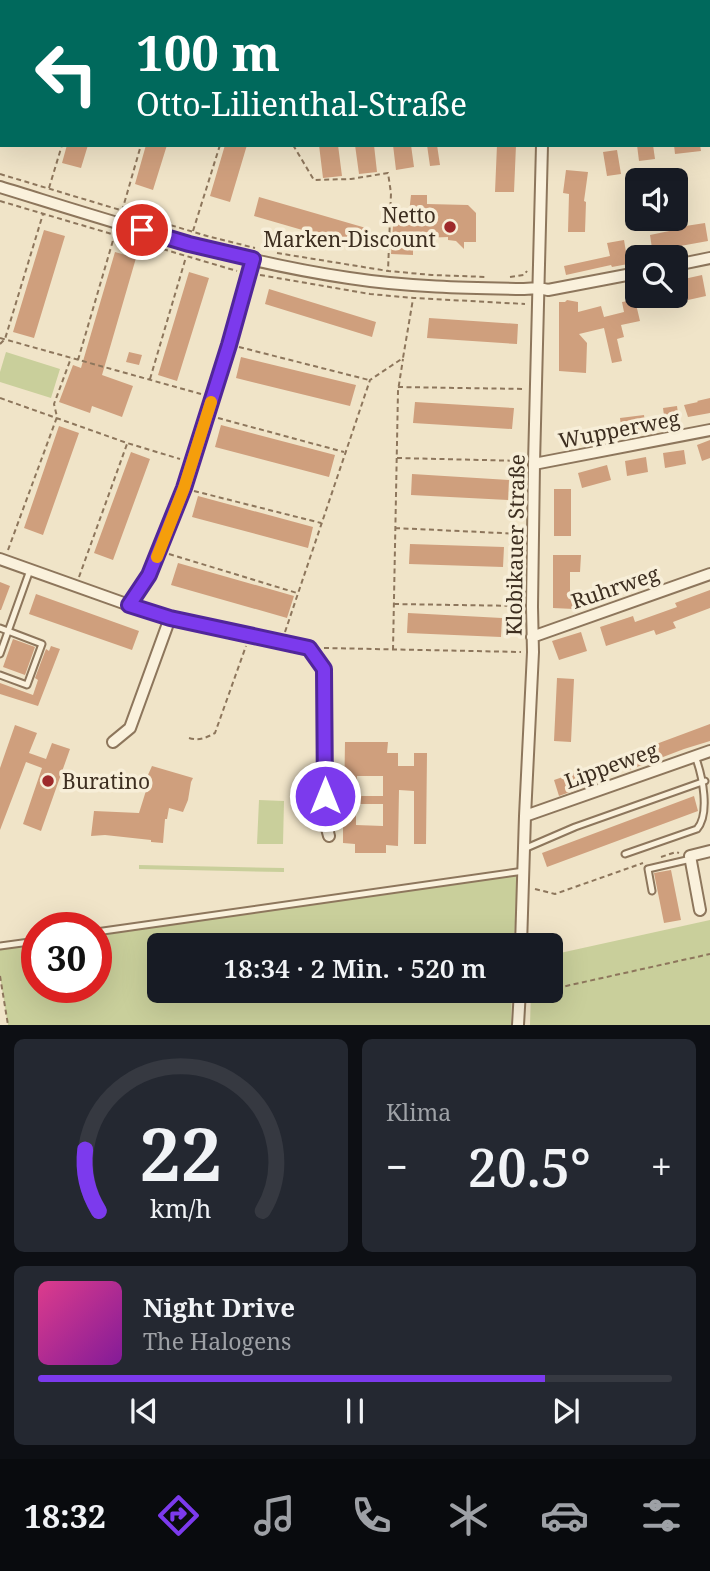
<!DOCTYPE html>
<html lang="de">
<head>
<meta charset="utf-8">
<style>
  :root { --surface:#171b24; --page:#242831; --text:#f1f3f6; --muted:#9ea1a6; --line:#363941; --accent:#7c3aed }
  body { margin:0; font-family:"Noto Serif",serif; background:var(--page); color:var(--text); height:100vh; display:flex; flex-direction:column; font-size:26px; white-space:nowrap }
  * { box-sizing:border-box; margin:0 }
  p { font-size:23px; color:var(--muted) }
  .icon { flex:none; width:38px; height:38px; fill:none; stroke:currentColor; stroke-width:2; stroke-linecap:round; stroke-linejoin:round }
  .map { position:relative; height:1025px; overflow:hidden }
  .details { display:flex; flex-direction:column; gap:14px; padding:14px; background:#0d0f14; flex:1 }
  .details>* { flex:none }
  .top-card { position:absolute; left:0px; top:0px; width:710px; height:147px; box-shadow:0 7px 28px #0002; background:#00695c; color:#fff; overflow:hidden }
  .buttons { position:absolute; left:625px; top:168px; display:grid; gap:14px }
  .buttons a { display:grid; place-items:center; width:63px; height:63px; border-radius:10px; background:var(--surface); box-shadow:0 7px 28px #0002; font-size:35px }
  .speed { position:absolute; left:21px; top:912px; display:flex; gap:14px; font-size:35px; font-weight:700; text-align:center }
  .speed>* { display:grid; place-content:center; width:91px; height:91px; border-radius:50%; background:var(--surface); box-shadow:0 7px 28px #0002; line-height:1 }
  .speed .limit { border:10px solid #d22; background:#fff; color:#111 }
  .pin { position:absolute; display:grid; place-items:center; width:60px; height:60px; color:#fff; margin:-30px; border:4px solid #fff; border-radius:50%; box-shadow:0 2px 7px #0007 }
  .me { position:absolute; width:77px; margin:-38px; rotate:0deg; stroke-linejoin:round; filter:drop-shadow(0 0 5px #0008) }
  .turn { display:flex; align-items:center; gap:24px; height:147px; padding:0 21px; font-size:32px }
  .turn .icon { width:91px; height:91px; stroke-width:2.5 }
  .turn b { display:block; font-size:49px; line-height:60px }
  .big { font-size:52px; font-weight:600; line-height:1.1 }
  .details .tile { flex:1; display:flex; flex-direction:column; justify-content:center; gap:10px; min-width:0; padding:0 24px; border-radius:10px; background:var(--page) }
  .details .dial { align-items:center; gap:0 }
  .dial svg { height:182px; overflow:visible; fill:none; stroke:var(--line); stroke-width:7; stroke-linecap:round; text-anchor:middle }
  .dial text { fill:var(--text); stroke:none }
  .song { display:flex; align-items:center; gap:21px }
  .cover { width:84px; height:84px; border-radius:10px; background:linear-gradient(135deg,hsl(330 70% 55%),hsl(290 70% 35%)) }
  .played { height:7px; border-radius:4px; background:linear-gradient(90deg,var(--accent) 80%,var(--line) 80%) }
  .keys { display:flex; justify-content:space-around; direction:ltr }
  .heat { display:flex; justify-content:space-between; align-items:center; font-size:38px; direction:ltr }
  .details .tiles { flex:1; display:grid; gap:14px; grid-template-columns:1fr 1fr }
  .tile:last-child { grid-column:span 2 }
  .trip { position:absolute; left:147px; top:933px; width:416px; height:70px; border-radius:10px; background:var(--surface); box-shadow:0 7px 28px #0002; font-weight:600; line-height:70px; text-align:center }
  .menu { display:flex; height:112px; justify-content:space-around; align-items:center; background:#090b0e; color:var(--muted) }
  .menu .icon { width:49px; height:49px }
  .menu .active { color:var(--accent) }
  .menu b { font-size:32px; color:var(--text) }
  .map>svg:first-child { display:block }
</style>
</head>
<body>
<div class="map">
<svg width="710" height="1025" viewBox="0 0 710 1025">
  <rect width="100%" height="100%" fill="#f0e4c8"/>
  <path fill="#c9cf9b" d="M6,352L60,369L51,398L0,382V372Z
    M259,800L284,801L283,844H257Z
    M139,865L284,868V872L139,869Z
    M517,875L514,945H159V990L512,991L511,1025H8L0,976V946L37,941V987H96V933Z
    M710,920V1025H530L531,991L551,990V955Z"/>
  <path fill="#cf9f7d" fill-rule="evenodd" d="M67,145H88L81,168L62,163Z
    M146,145H167L153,190L135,184Z
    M225,145H247L230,202L210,196Z
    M319,145H338L342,176L323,178Z
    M355,145H374L377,172L359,174Z
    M393,145H411L414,167L396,170Z
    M427,145H437L440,165L430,166Z
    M497,145H516L514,192H495Z
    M637,145H653L655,159L639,161Z
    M674,145H700L701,151L675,154Z
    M617,150L621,174L607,176L603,152Z
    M566,170L588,172L584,201L586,202L585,232H568L569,194L563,193Z
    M411,195H427V204L468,205L476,213V242H464V249L456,241L448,240V237L422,238V241L413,240V255L391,254L394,212L409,213Z
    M259,197L366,228L361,247L254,216Z
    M705,223L708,241L669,248L670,252L653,255L650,235L679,229V227Z
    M44,230L65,236L34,338L13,332Z
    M624,240L628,264L612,267L611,265L566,275L564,266L610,256L607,243Z
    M115,252L136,258L102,375L133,386L122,417L92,406L90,413L59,402L73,365L81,368Z
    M189,272L209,278L177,381L158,375Z
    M702,275L706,296L688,300L684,279Z
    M269,289L376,322L372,337L265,304Z
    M567,300L578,302V312L601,306L604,317L624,312L622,302L635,300L640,321L621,325L624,337L617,339L622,361L612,363L604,328L579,334L587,343L586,373L559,371V302H565Z
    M429,318L518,324L517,344L427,338Z
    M129,352L142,355L139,365L126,362Z
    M241,357L356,385L350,406L236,378Z
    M710,398V413L688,417L684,405L698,402L697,401Z
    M415,402L514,408L512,429L413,423Z
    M677,406L679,421L665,423L663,408Z
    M644,415L646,431L622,434L620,418Z
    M221,425L335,455L329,477L215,447Z
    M59,426L79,433L43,535L24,528Z
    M710,440V458L702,461L697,445Z
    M684,450L686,464L665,468L663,453Z
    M131,452L150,459L113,560L94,553Z
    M646,457L648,472L627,476L625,461Z
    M607,465L611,480L582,488L578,473Z
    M412,474L509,480L508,500L411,495Z
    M554,489H571V536H554Z
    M198,496L313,527L308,548L192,517Z
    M410,544L504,547L503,567L409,564Z
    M553,555H581L580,572H570V591H574V609L553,608Z
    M178,563L294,596L287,618L171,585Z
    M0,582L10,586L1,610H0Z
    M710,590V608L673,622L676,628L656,635L654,630L606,646L600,627L633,616L635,622L677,607L675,603Z
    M36,594L139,631L132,650L29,614Z
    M408,613L502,618L501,637L407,633Z
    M581,632L587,651L559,660L552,641Z
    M13,639L35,647L25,675L3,667Z
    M51,646L60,649L38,706L0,694V683L33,695L38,680L35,678L46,649L49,651Z
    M557,678L574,679L571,742L554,741Z
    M710,724V741L684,749L629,770L624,756Z
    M15,725L37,733L29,753L46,759L52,743L70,749L41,831L23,824L42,768L26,762L0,830V768Z
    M345,742H388L387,753H398V766H414V753H427L426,844H414V791L399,790L398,846L386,845V853H355V844L343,843V821H338V807H344ZM357,776H383V796H356ZM356,804H383V826L356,825Z
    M604,763L609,778L559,796L554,780Z
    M152,766L193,778L191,782L188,800L183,812L169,808L167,819H165L163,843L151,842V840L105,835L91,836L94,811L139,813L150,778L147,777Z
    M694,796L698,811L547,867L542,853Z
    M671,870L681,920L664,923L654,873Z"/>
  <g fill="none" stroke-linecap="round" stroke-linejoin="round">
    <defs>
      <path id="service" d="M0,628L42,644L27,685L0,675
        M0,654L30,570
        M524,849L575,827L705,781
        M625,854L697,829C710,814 703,777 695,756
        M652,891L648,869L691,859
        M96,932L524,871
        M0,946L37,941"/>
      <path id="minor" d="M60,0L65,2
        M201,0V2
        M424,2L437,0
        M545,2V0
        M709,118H710
        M0,187C114,222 231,261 349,278C407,287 465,288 524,289L539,288L548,290L637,273
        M676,265L710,258
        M534,464L710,430
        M0,559L129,605L149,575L184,488L229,344L253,259
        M129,605L170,618L309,648L324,669L325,821L329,836
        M532,637L710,574
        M113,742L130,728L170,618
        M525,816L710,751
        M700,910L690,856L710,851
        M521,945L525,816L533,652L532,607L534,464L542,145
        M518,1025L520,990"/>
    </defs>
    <use href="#service" stroke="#8d765c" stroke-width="9"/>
    <use href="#minor" stroke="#8d765c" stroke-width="14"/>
    <path stroke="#8d765c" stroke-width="2" stroke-dasharray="5 3.5" stroke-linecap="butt" d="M24,2L25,0
      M0,86L2,80
      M293,145L314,180L351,179L388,173L391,193L388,271
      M0,174L207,236L255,248
      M49,188L62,145
      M0,201L237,271
      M122,211L141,145
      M193,231L220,145
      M277,253L388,271L432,275L487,277
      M260,275L370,294L414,298L525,304
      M510,277L524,275L527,271
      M0,338L201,394
      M0,344L5,339L43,214
      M239,347L369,380
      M78,360L114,237
      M150,379L186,257
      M398,387L525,389
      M0,398L127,443L180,459
      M218,418L344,452
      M397,458L525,461
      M194,491L321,523
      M395,528L522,534
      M8,550L57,417L54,404L71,358
      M169,554L297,593
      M79,577L127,444
      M394,604L520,606
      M285,632L370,380L403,358L413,299
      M324,648L521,652
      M393,650L398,391L403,359
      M189,738C199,741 206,738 215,733L246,646
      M661,857L676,852L679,853
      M535,889L555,894L643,863
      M0,976L8,1025
      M557,988L710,954"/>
    <use href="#service" stroke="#faf1dc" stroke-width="5"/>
    <use href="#minor" stroke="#faf1dc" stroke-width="10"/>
  </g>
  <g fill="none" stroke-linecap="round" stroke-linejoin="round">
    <defs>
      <path id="route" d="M142,230L189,244L253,259L229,345L184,488L149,575L129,605L170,618L309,648L324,669L325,796"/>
    </defs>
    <use href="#route" stroke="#51269a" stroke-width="18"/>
    <use href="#route" stroke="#7c3aed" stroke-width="12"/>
    <path stroke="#f59e0b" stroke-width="12" d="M157,557L184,488L211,402"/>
  </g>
  <g fill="#9e2a2b" stroke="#f7eed8" stroke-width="2.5">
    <circle cx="450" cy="227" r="7"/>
    <circle cx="48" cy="781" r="7"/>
  </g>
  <g text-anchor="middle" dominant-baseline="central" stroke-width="7" stroke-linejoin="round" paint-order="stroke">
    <g font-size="21" fill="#3d2e20" stroke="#f7eed8" text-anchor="end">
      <text x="436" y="215">Netto<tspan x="436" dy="24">Marken-Discount</tspan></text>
      <text x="62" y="781" text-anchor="start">Buratino</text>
    </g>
    <g font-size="21" fill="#3d2e20" stroke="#f7eed8">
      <text transform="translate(619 429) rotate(-11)">Wupperweg</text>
      <text transform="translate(515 545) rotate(-89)">Klobikauer Straße</text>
      <text transform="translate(615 587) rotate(-19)">Ruhrweg</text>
      <text transform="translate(611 765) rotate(-20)">Lippeweg</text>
    </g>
  </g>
</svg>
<div class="buttons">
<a><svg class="icon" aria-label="sound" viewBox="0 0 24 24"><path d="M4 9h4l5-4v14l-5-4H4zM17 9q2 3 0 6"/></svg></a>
<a><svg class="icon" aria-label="search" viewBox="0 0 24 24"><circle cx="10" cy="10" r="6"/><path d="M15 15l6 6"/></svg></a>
</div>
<div class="speed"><div class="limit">30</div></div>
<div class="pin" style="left:142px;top:230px;background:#d93025"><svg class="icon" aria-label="arrive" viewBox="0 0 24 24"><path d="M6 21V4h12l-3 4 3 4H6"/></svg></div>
<svg class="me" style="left:325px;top:796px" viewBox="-20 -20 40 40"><circle r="17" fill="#7c3aed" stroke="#fff" stroke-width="3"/><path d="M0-11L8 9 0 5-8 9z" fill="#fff"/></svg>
<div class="trip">18:34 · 2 Min. · 520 m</div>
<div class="top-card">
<div class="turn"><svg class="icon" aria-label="left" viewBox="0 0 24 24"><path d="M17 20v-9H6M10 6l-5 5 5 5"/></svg><div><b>100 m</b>Otto-Lilienthal-Straße</div></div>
</div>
</div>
<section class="details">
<div class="tiles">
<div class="tile dial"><svg viewBox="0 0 100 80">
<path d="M14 69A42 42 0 1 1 86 69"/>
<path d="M14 69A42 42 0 0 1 8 42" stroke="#7c3aed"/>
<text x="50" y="56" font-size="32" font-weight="700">22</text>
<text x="50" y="72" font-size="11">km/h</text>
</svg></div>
<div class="tile"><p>Klima</p>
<div class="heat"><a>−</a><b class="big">20.5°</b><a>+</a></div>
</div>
<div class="tile">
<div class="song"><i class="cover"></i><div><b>Night Drive</b><p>The Halogens</p></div></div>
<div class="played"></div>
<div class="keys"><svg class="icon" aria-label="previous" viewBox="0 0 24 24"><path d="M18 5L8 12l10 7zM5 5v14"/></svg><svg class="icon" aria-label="pause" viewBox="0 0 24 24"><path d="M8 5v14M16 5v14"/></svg><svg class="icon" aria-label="next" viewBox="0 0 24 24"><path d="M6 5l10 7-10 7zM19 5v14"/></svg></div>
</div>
</div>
</section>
<nav class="menu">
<b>18:32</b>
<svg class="icon active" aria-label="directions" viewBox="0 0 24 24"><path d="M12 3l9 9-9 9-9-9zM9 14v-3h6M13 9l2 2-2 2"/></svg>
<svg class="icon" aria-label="music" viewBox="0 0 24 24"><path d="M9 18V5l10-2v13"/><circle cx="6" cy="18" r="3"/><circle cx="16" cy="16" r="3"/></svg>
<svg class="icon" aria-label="phone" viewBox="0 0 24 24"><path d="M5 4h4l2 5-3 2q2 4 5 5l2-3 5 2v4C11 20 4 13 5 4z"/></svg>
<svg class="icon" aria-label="climate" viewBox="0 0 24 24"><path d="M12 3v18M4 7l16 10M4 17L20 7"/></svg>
<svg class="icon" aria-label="car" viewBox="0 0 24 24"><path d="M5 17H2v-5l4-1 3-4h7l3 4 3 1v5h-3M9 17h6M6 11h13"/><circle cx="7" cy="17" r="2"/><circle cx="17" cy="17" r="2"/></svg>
<svg class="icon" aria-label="filters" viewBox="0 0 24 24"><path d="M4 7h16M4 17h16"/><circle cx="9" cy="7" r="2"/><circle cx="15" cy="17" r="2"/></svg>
</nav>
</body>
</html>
